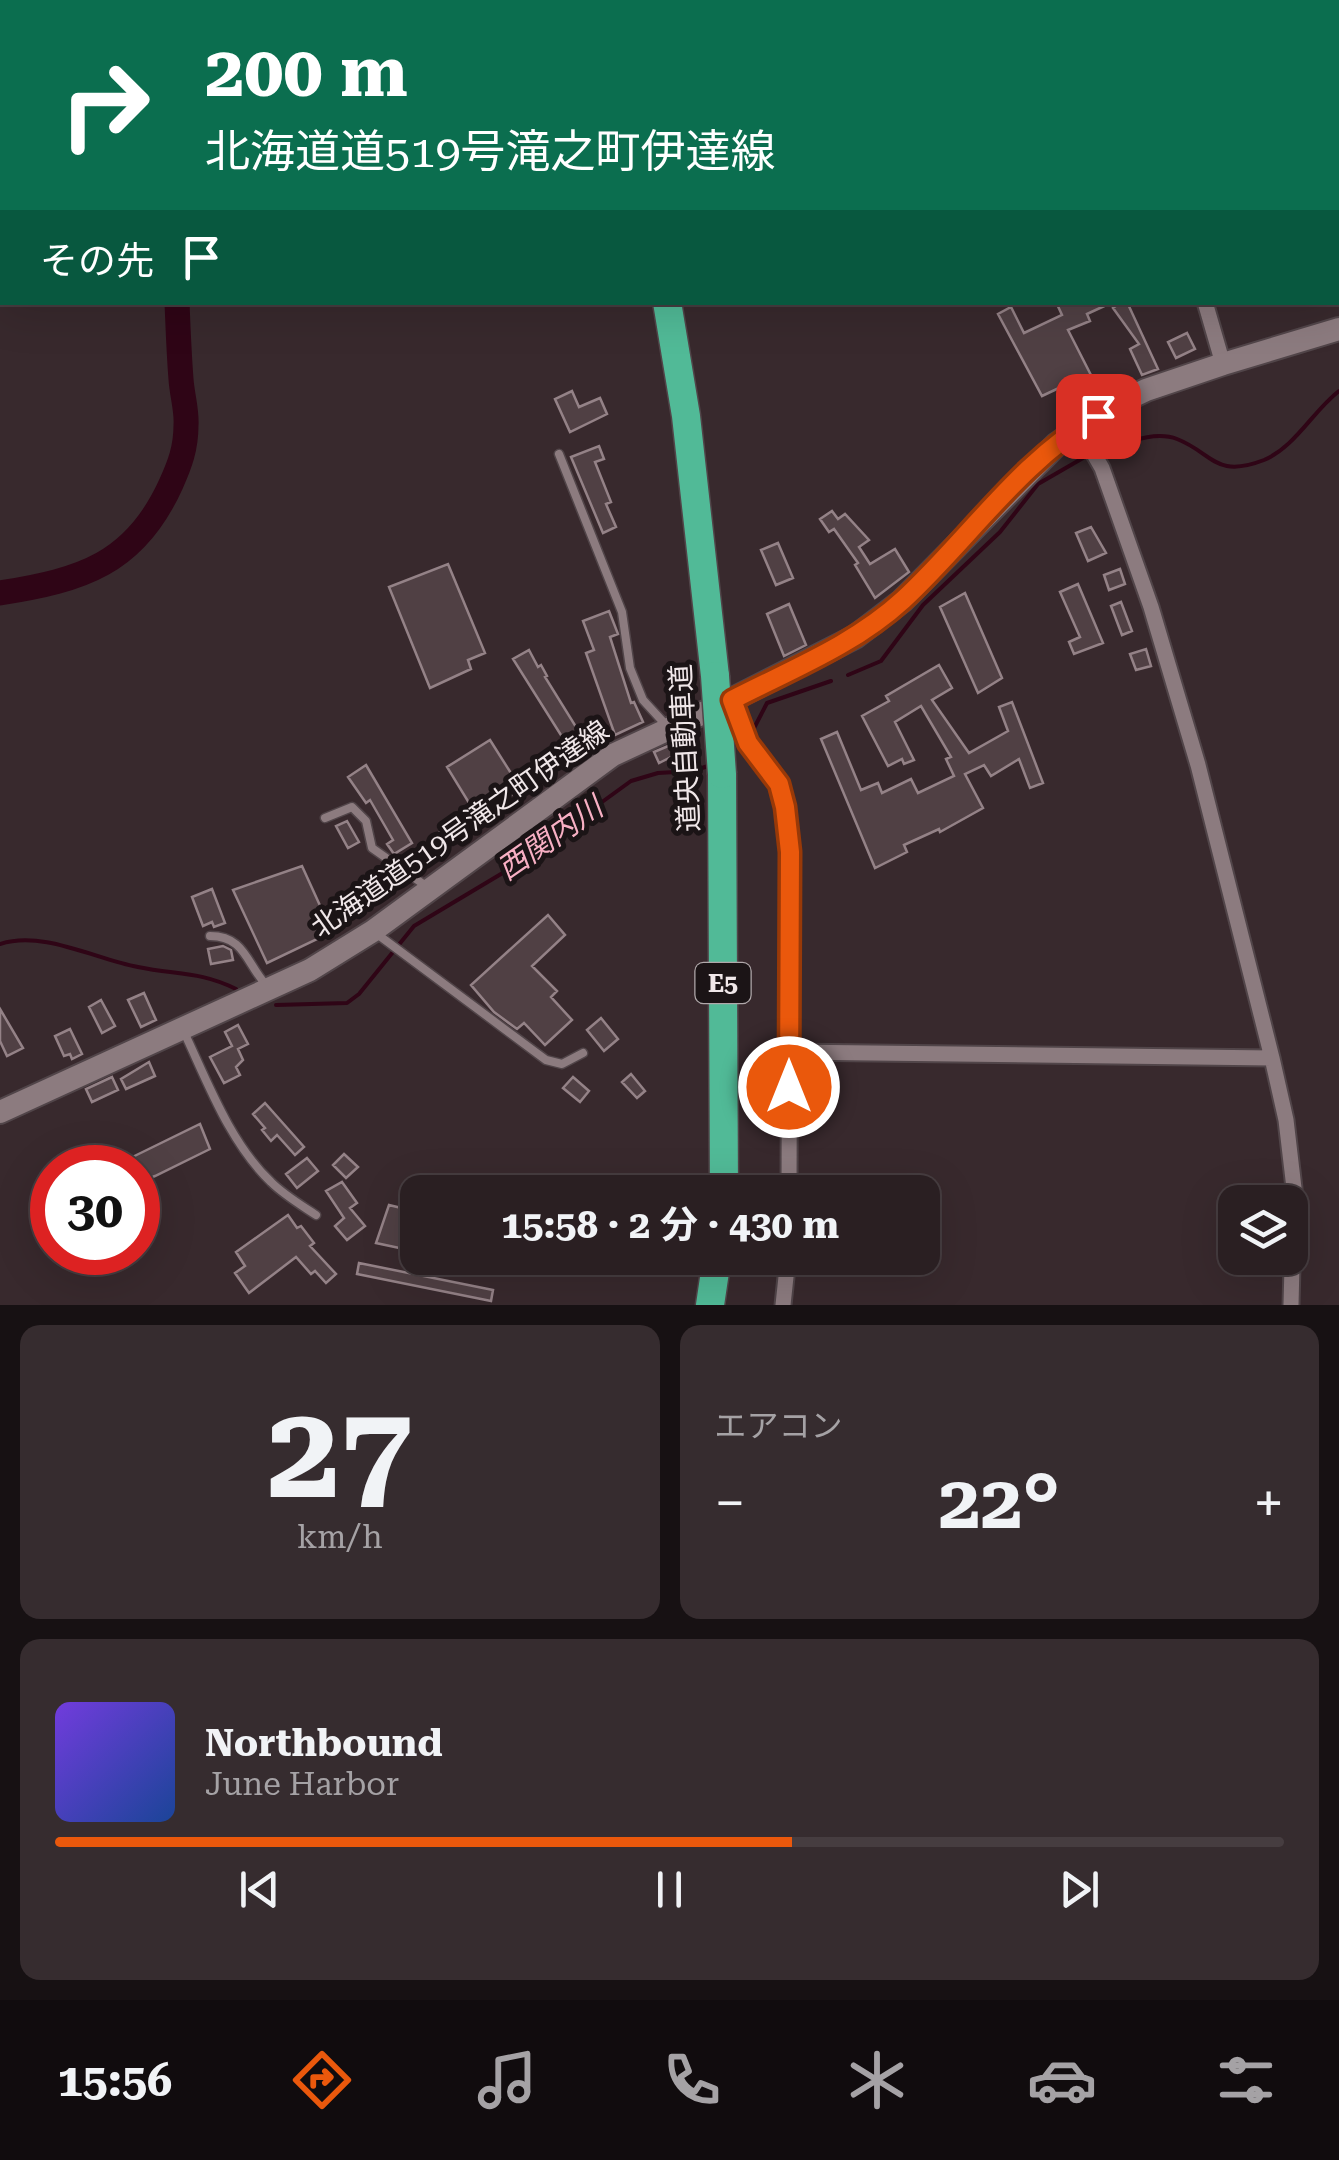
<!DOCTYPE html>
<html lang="ja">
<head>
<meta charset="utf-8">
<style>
  :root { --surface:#2a1f22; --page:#362c2f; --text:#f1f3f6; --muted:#a5a2a5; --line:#463d40; --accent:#ea580c }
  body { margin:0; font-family:"Roboto Serif","Noto Sans JP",serif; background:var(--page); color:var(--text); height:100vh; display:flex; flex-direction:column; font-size:38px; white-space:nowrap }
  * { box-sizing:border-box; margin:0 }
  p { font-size:32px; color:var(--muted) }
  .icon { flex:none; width:55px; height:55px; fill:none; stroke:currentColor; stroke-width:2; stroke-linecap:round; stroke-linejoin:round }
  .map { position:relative; height:1305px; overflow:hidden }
  .details { display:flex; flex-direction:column; gap:20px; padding:20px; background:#171113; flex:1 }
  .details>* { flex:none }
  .top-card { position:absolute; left:0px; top:0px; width:1340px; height:305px; box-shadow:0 10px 40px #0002,0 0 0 2px var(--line); background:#0b6e4f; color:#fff; overflow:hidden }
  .fabs { position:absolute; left:1218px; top:1185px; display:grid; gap:20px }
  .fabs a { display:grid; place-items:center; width:90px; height:90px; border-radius:20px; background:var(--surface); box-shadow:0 10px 40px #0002,0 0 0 2px var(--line); font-size:50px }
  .speed { position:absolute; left:30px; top:1145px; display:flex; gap:20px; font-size:50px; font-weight:700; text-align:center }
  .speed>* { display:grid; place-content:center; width:130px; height:130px; border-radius:50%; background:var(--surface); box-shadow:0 10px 40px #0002,0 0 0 2px var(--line); line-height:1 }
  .speed .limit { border:15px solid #d22; background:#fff; color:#111 }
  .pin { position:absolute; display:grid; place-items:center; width:85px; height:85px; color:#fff; margin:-42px; border-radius:20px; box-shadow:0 5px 15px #0006 }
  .me { position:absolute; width:110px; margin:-55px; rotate:0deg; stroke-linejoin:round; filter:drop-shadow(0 0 8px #0008) }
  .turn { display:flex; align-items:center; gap:35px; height:210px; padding:0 40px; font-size:45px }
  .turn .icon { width:130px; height:130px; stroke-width:2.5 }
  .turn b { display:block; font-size:70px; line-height:85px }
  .then { display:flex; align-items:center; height:95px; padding:0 40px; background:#0003; gap:20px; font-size:38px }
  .big { font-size:75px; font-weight:700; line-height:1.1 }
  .details .tile { flex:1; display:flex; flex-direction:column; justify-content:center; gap:15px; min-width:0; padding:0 35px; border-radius:20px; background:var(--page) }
  .details .dial { align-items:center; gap:0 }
  .dial b { font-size:130px; line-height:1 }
  .song { display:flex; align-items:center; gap:30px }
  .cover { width:120px; height:120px; border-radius:15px; background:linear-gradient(135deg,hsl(260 70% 55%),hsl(220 70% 35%)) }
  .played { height:10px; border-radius:5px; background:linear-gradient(90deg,var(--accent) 60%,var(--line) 60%) }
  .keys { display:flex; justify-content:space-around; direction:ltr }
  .heat { display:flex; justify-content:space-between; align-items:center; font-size:55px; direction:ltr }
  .details .tiles { flex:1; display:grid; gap:20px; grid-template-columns:1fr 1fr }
  .tile:last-child { grid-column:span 2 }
  .trip { position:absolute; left:400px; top:1175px; width:540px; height:100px; border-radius:20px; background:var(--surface); box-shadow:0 10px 40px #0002,0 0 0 2px var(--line); font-weight:700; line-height:100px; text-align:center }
  .tab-bar { display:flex; height:160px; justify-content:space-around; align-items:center; background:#110c0e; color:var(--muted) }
  .tab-bar .icon { width:70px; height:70px }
  .tab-bar .active { color:var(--accent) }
  .tab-bar b { font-size:45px; color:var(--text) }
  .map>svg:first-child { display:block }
</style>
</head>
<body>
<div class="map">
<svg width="1339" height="1305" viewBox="0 0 1339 1305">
  <rect width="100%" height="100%" fill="#38292d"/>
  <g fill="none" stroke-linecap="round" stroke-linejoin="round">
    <path stroke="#2f0516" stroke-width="4" d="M1100,450C1123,444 1154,430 1177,439C1213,453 1215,479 1264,460C1295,447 1313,411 1339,391
      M848,675L881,661L923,605L1000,532L1038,484L1083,458
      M752,732L767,703L831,681
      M0,944C43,930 95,959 138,967C175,975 200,971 236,989
      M276,1005L347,1003L359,994L414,926L511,868L631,781L658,773L693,771L711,765"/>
    <path stroke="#2f0516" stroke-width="25" d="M387,2L394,0
      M0,593C82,580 135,564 171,484C180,464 186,448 186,425C187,410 182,395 181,379C179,354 178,328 177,302"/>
  </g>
  <path fill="#504044" stroke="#948287" stroke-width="2.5" d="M1056,302H1113L1087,314L1090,321L1068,330L1096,385L1085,390L1080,378L1042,396L998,314L1011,307L1024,333L1062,315Z
    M1121,302H1127L1158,369L1142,375L1130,349L1139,344L1113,308Z
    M1187,333L1195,349L1176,358L1168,342Z
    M572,391L579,407L600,398L607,414L570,432L555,399Z
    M599,446L604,459L595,462L611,502L606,504L616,527L603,533L571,457Z
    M832,511L838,519L845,514L869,540L859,547L870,564L895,549L909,572L875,598L855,565L858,563L834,529L829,532L820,519Z
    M1091,527L1106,553L1088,561L1076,533Z
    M778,543L793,578L776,585L761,550Z
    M448,564L485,653L468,660L471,669L430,688L389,587Z
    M1120,569L1125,584L1109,590L1104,575Z
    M1078,584L1103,643L1074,654L1069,642L1080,637L1060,592Z
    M965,593L1002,678L978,693L940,607Z
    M1121,602L1132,631L1122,635L1111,606Z
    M789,604L806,645L784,656L767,614Z
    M609,611L618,634L610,637L631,703L634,702L643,722L615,735L586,653L594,650L583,621Z
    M1146,649L1151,666L1136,670L1130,654Z
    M529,650L538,667L541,665L547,676L545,677L586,743L571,751L513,659Z
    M939,665L952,688L932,700L969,753L1008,731L999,707L1012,702L1043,783L1030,788L1019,759L991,776L984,765L965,774L983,808L940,832L939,829L904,845L907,852L875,868L821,739L837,732L861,790L878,783L882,793L911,779L918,793L954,776L946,759L951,757L921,706L895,722L914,760L904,764L902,759L888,766L862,716L889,701L886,696Z
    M490,740L521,789L477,816L447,767Z
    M673,744L677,754L659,763L654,752Z
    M366,765L412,843L394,854L387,844L393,840L370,800L366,803L348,777Z
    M347,821L359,842L348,848L336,826Z
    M441,831L449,841L420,864L413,855Z
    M302,866L332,932L267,963L233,890Z
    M212,889L225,923L214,927L212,922L203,926L192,897Z
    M548,915L565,935L532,966L557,991L551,997L572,1020L545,1045L524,1023L517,1029L494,1012L471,985Z
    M223,946L231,950L233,960L211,964L208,949Z
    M144,993L156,1020L141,1027L128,1000Z
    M101,1000L115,1026L102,1033L89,1007Z
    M0,1009L23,1048L7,1056L0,1041Z
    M601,1018L618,1039L604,1051L587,1030Z
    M238,1025L248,1044L238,1049L243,1060L236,1067L240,1075L224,1083L210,1057L232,1046L225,1032Z
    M70,1029L82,1054L72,1059L70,1054L64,1056L55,1036Z
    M149,1062L155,1076L126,1089L121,1079Z
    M631,1074L645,1091L637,1098L622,1082Z
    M112,1077L118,1090L92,1102L86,1089Z
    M573,1077L589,1091L580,1102L563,1088Z
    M265,1103L304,1147L295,1155L277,1135L271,1141L262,1130L265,1128L253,1114Z
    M200,1124L210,1149L155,1176L138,1183V1168H110Z
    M344,1154L358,1167L346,1178L333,1165Z
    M307,1158L318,1171L297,1188L286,1174Z
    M342,1182L357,1203L350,1208L365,1226L347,1240L335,1226L344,1218L326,1191Z
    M389,1205L418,1212V1252L376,1243Z
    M288,1215L297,1228L301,1226L314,1243L310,1246L336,1274L326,1283L315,1271L311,1274L296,1257L249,1293L235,1273L245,1266L236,1252Z
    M464,1258H493L513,1262L511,1272L464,1262Z
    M359,1263L493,1290L491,1301L357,1274Z"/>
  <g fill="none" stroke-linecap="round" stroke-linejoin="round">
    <defs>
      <path id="service" d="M277,2L278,0
        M559,454L622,612L630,668L643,700L666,725
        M325,818L352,807L366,821L372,848L426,886
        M377,934L546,1060L562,1064L583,1053
        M210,936C244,936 246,962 266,985
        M184,1032C208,1083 230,1143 271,1182C284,1195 301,1205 316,1215"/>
      <path id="minor" d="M59,0L61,2
        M1114,0L1115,2
        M1205,302L1223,364
        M1078,427L1102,468L1151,607L1198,765L1272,1058L1286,1120L1294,1188L1291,1305
        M731,700L748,743L779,784L785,807L790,852L789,1192
        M789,1052L1272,1058
        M783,1305L788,1258"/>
      <path id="secondary" d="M0,1112L310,970L373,931L613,755L731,700L855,637L902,601L1057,444L1117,404L1146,390L1223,364L1339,329"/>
      <path id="motorway" d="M607,0V2
        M667,302L686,416L715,676
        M722,774L724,1192
        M710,1305L717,1258"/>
    </defs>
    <use href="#service" stroke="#514549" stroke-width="11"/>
    <use href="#minor" stroke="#514549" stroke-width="19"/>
    <use href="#secondary" stroke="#514549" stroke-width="26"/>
    <use href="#motorway" stroke="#514549" stroke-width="31"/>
    <use href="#service" stroke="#8c7b7f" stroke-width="8"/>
    <use href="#minor" stroke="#8c7b7f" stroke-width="15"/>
    <use href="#secondary" stroke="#8c7b7f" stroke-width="22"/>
    <use href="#motorway" stroke="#51ba97" stroke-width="28"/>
    <defs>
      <path id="motorway-bridge" d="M715,676L722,774"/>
    </defs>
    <use href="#motorway-bridge" stroke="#514549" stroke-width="31" stroke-linecap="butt"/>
    <use href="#motorway-bridge" stroke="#51ba97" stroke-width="28"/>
  </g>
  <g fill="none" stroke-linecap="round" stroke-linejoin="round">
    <defs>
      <path id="route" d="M789,1087L790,852L785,807L779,784L748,743L732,700C790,670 854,645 903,600C968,540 1020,461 1098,416"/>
    </defs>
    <use href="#route" stroke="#983908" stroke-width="25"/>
    <use href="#route" stroke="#ea580c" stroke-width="18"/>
  </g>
  <g text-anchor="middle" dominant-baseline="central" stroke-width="10" stroke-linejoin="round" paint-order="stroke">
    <rect fill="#1b1416" stroke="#b0a8aa" stroke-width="2.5" x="695.5" y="963" width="55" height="40" rx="8"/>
    <g font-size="25" font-weight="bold" fill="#f0e7e9">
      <text x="723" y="983">E5</text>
    </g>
    <g font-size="28" fill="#f0e7e9" stroke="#1b1416">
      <text transform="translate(685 748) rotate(-93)">道央自動車道</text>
      <text transform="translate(460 829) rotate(-35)">北海道道519号滝之町伊達線</text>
    </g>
    <g font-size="30" font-style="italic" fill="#f8b0c4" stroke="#1b1416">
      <text transform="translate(550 838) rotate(-35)">西関内川</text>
    </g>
  </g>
</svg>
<div class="fabs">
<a><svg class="icon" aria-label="layers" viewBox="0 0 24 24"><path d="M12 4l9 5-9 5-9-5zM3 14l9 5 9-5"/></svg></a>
</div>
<div class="speed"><div class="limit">30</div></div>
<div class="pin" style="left:1098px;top:416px;background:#d93025"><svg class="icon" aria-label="arrive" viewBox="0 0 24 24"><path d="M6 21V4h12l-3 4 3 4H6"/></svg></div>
<svg class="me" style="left:789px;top:1087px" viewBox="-20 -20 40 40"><circle r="17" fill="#ea580c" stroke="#fff" stroke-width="3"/><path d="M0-11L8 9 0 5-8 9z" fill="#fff"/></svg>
<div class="trip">15:58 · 2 分 · 430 m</div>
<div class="top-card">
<div class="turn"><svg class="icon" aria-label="right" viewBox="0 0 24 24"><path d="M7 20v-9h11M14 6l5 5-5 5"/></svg><div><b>200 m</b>北海道道519号滝之町伊達線</div></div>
<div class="then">その先<svg class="icon" aria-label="arrive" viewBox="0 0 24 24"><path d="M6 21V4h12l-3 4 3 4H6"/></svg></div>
</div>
</div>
<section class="details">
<div class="tiles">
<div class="tile dial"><b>27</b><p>km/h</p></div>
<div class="tile"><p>エアコン</p>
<div class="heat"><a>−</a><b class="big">22°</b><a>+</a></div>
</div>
<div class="tile">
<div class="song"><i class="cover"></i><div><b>Northbound</b><p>June Harbor</p></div></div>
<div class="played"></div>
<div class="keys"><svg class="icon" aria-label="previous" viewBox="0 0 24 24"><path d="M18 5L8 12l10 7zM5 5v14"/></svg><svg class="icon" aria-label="pause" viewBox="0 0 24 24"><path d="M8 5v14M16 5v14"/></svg><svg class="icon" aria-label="next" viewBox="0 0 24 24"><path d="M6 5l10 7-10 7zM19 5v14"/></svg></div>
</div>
</div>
</section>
<nav class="tab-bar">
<b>15:56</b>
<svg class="icon active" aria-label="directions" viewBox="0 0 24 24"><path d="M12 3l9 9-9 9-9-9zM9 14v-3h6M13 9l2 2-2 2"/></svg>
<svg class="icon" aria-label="music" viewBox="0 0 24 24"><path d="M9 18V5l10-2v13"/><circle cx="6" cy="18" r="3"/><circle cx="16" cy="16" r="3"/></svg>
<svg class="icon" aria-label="phone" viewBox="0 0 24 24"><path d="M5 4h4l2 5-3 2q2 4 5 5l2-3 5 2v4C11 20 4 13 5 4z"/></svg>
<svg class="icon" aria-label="climate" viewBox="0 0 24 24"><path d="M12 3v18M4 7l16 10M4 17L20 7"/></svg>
<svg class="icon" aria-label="car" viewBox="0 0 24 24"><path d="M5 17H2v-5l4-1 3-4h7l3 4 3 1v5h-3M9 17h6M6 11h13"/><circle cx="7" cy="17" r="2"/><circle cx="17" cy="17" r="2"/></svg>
<svg class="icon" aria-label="filters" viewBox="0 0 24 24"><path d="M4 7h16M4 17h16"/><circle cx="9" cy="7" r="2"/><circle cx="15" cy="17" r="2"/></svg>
</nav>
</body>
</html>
